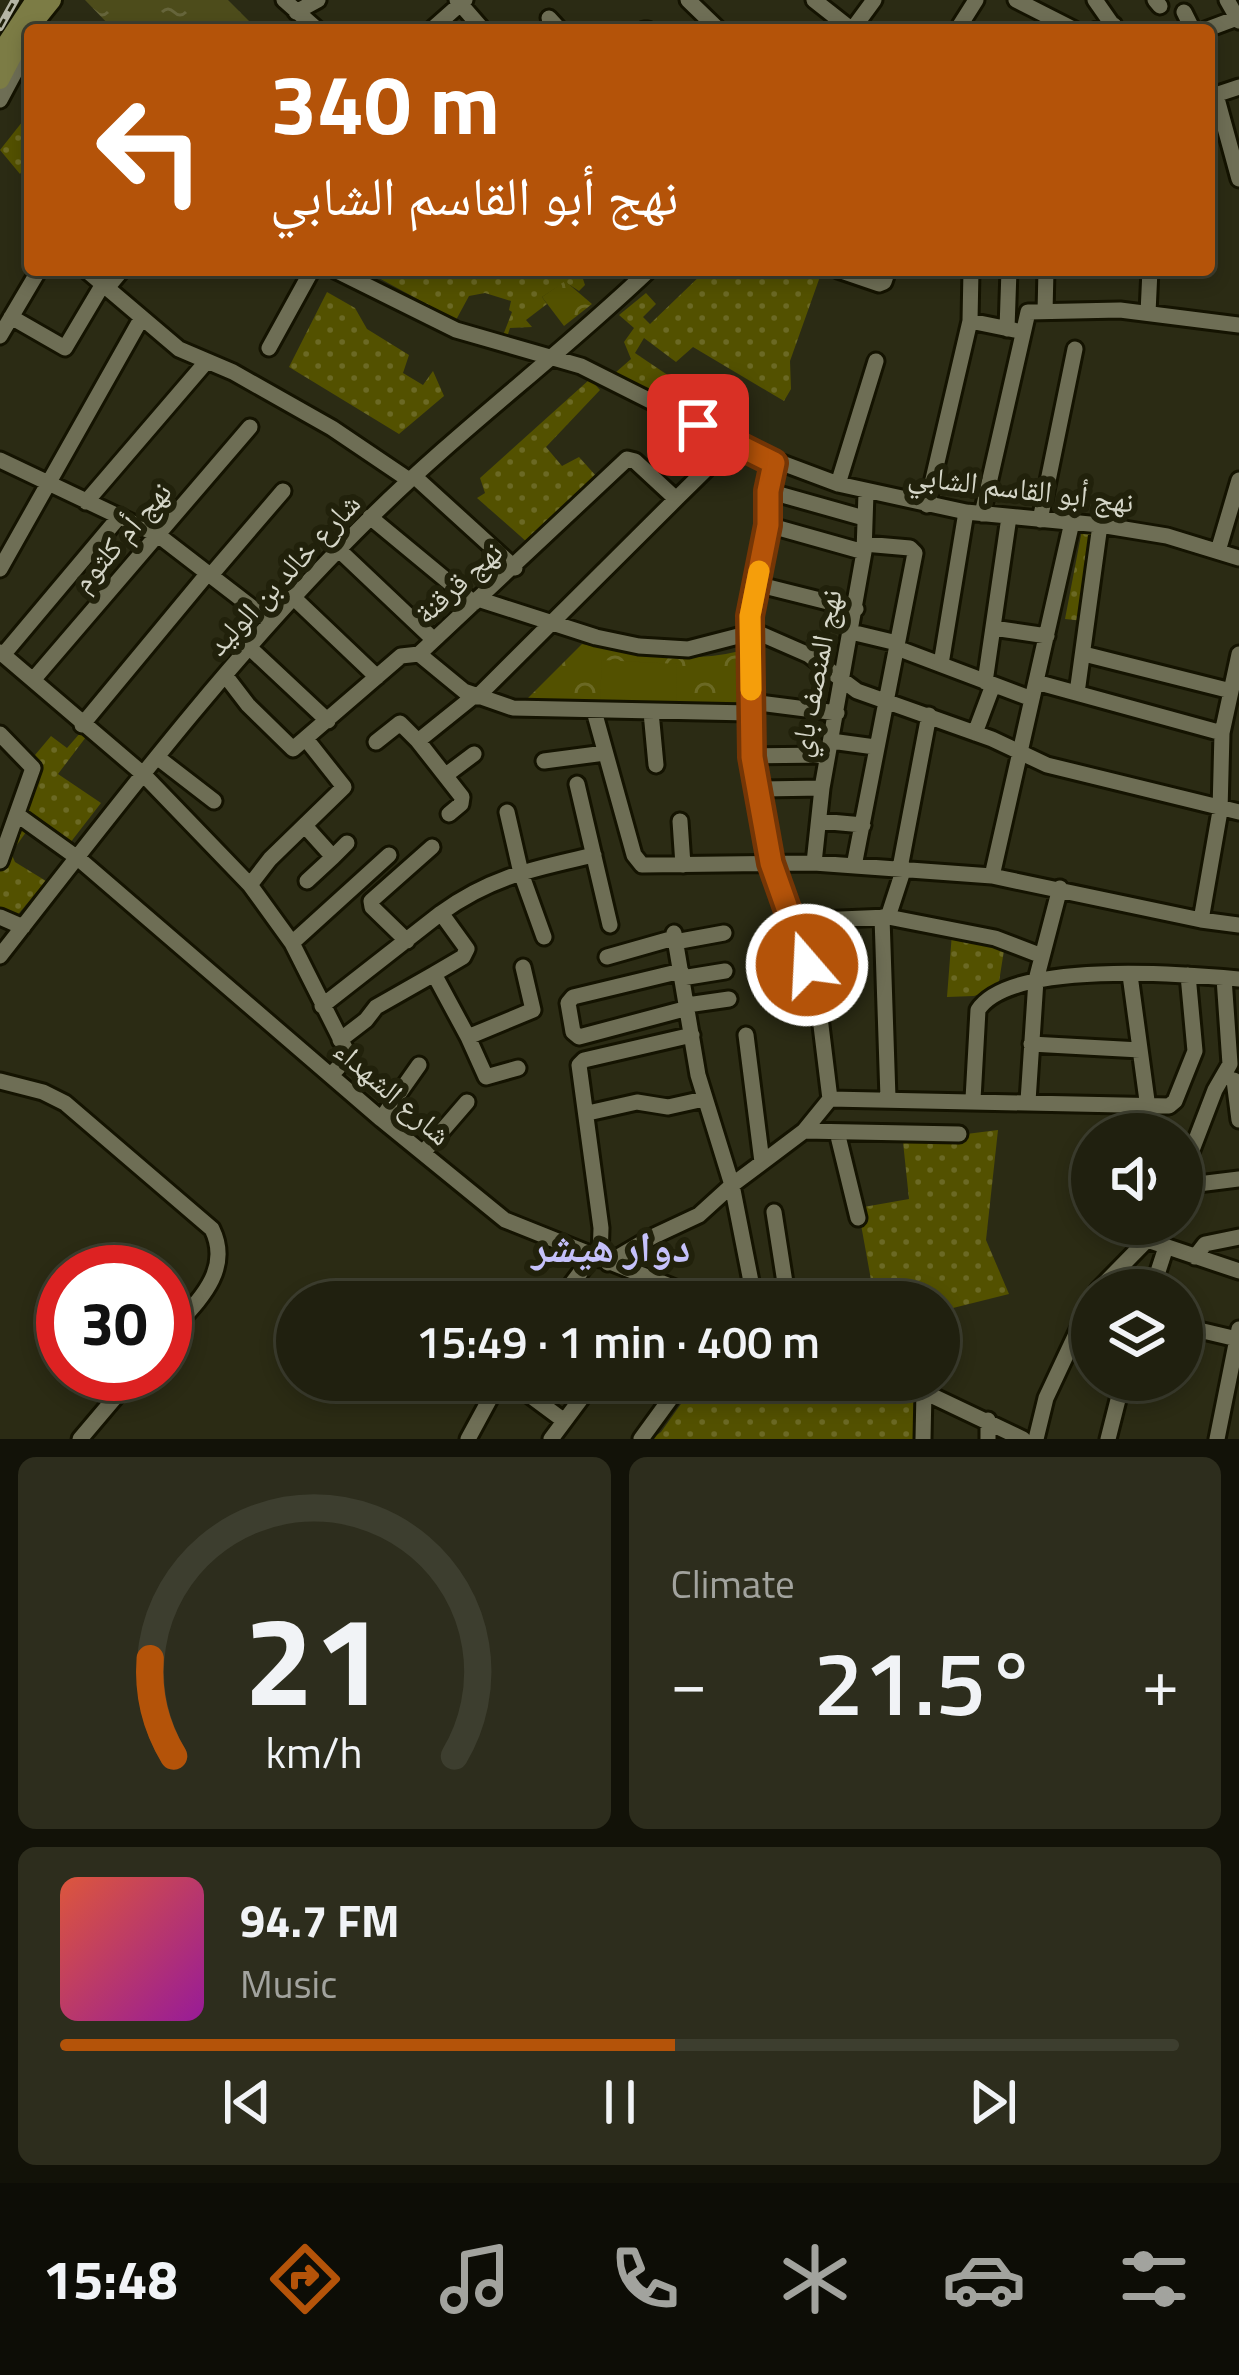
<!DOCTYPE html>
<html lang="en">
<head>
<meta charset="utf-8">
<style>
  :root { --surface:#20200f; --page:#2d2d1d; --text:#f1f3f6; --muted:#a2a39e; --line:#3d3e2f; --accent:#b45309 }
  body { margin:0; font-family:"Titillium Web","Noto Naskh Arabic",sans-serif; background:var(--page); color:var(--text); height:100vh; display:flex; flex-direction:column; font-size:45px; white-space:nowrap }
  * { box-sizing:border-box; margin:0 }
  p { font-size:39px; color:var(--muted) }
  .icon { flex:none; width:66px; height:66px; fill:none; stroke:currentColor; stroke-width:2; stroke-linecap:round; stroke-linejoin:round }
  .map { position:relative; height:1439px; overflow:hidden }
  .side { display:flex; flex-direction:column; gap:18px; padding:18px; background:#121208; flex:1 }
  .side>* { flex:none }
  .hud { position:absolute; left:24px; top:24px; width:1191px; height:252px; border-radius:12px; box-shadow:0 6px 18px #0003,0 0 0 3px var(--line); background:#b45309; color:#fff; overflow:hidden }
  .fabs { position:absolute; left:1071px; top:1113px; display:grid; gap:24px }
  .fabs a { display:grid; place-items:center; width:132px; height:132px; border-radius:50%; background:var(--surface); box-shadow:0 6px 18px #0003,0 0 0 3px var(--line); font-size:60px }
  .speed { position:absolute; left:36px; top:1245px; display:flex; gap:24px; font-size:60px; font-weight:700; text-align:center }
  .speed>* { display:grid; place-content:center; width:156px; height:156px; border-radius:50%; background:var(--surface); box-shadow:0 6px 18px #0003,0 0 0 3px var(--line); line-height:1 }
  .speed .limit { border:18px solid #d22; background:#fff; color:#111 }
  .pin { position:absolute; display:grid; place-items:center; width:102px; height:102px; color:#fff; margin:-51px; border-radius:24px; box-shadow:0 6px 18px #0006 }
  .me { position:absolute; width:132px; margin:-66px; rotate:341deg; stroke-linejoin:round; filter:drop-shadow(0 0 9px #0008) }
  .turn { display:flex; align-items:center; gap:42px; height:252px; padding:0 48px; font-size:54px }
  .turn .icon { width:156px; height:156px; stroke-width:2.5 }
  .turn b { display:block; font-size:84px; line-height:102px }
  .big { font-size:90px; font-weight:600; line-height:1.1 }
  .side .widget { flex:1; display:flex; flex-direction:column; justify-content:center; gap:18px; min-width:0; padding:0 42px; border-radius:18px; background:var(--page) }
  .side .dial { align-items:center; gap:0 }
  .dial svg { height:312px; overflow:visible; fill:none; stroke:var(--line); stroke-width:7; stroke-linecap:round; text-anchor:middle }
  .dial text { fill:var(--text); stroke:none }
  .song { display:flex; align-items:center; gap:36px }
  .cover { width:144px; height:144px; border-radius:18px; background:linear-gradient(135deg,hsl(10 70% 55%),hsl(300 70% 35%)) }
  .played { height:12px; border-radius:6px; background:linear-gradient(90deg,var(--accent) 55%,var(--line) 55%) }
  .keys { display:flex; justify-content:space-around; direction:ltr }
  .heat { display:flex; justify-content:space-between; align-items:center; font-size:66px; direction:ltr }
  .side .tiles { flex:1; display:grid; gap:18px; grid-template-columns:1fr 1fr }
  .widget:last-child { grid-column:span 2 }
  .trip { position:absolute; left:276px; top:1281px; width:684px; height:120px; border-radius:60px; background:var(--surface); box-shadow:0 6px 18px #0003,0 0 0 3px var(--line); font-weight:600; line-height:120px; text-align:center }
  .tabs { display:flex; height:192px; justify-content:space-around; align-items:center; background:#0d0d06; color:var(--muted) }
  .tabs .icon { width:84px; height:84px }
  .tabs .selected { color:var(--accent) }
  .tabs b { font-size:54px; color:var(--text) }
  .map>svg:first-child { display:block }
</style>
</head>
<body>
<div class="map">
<svg width="1239" height="1439" viewBox="0 0 1239 1439">
  <defs>
    <pattern id="grass-dots" width="8" height="8" patternUnits="userSpaceOnUse" patternTransform="scale(3)"><rect width="8" height="8" fill="#535100"/><path d="M2 2h.1M6 6h.1" fill="none" stroke="#6b6924" stroke-width="1.8" stroke-linecap="round"/></pattern>
    <pattern id="park-crowns" width="20" height="18" patternUnits="userSpaceOnUse" patternTransform="scale(3)"><rect width="20" height="18" fill="#535100"/><path d="M2 6a3 3 0 1 1 6 0M12 15a3 3 0 1 1 6 0" fill="none" stroke="#6b6924"/></pattern>
    <pattern id="water-ripples" width="26" height="14" patternUnits="userSpaceOnUse" patternTransform="scale(3)"><rect width="26" height="14" fill="#4d4c1b"/><path d="M2 4q2-2 4 0t4 0M15 11q2-2 4 0t4 0" fill="none" stroke="#66653b"/></pattern>
  </defs>
  <rect width="100%" height="100%" fill="#2b2b14"/>
  <path fill="url(#grass-dots)" d="M30,112V160L20,174L0,150Z
    M364,270H590L592,272L583,279L585,285L579,291L565,282L542,297L547,304L526,320L532,327L510,328L507,337L502,338L512,312L509,310L511,301L485,293L469,296L456,320Z
    M706,270L822,271L790,361L791,389L784,401L693,347L676,362L644,338L635,353L675,380L664,396L615,373L631,359L624,342L634,328L619,315L646,293L656,304L643,317L650,324Z
    M327,292L355,308L367,329L409,355L403,373L423,385L433,371L444,396L399,434L289,367Z
    M590,379L600,390L546,447L562,466L579,457L597,477L528,543L477,498L485,493L480,478Z
    M1094,529L1084,621L1065,619L1082,530Z
    M81,732L86,737L58,774L101,803L70,843L28,815C26,791 44,781 35,755L51,736L67,748Z
    M21,824L29,828L11,853L15,862L46,881L15,918L0,911V871Z
    M952,933L1005,944L998,988L974,996L947,997Z
    M998,1130L986,1240L1009,1294L953,1308L928,1301L875,1302L858,1208L909,1199L903,1142Z
    M698,1380H890L918,1392L919,1439H651L661,1432Z"/>
  <path fill="url(#park-crowns)" d="M565,281L592,304L564,326L542,297Z
    M582,644C635,655 686,664 740,651L747,659L742,707L524,702Z"/>
  <path fill="#535100" d="M602,660L677,664L676,702L600,699Z"/>
  <path fill="url(#water-ripples)" d="M85,0H228L258,30H114Z"/>
  <g fill="none" stroke-linecap="round" stroke-linejoin="round">
    <defs>
      <path id="minor" d="M284,0L318,30
        M457,0L483,30
        M688,0L719,30
        M814,0L852,30
        M1016,0L1075,30
        M1095,0L1116,30
        M1155,0L1160,6
        M1227,0L1239,21
        M296,12L318,0
        M1184,12L1193,30
        M549,18L560,30
        M431,30L465,0
        M644,30H648
        M852,30L874,0
        M957,30L976,0
        M1096,30L1114,25
        M1205,30L1237,18
        M1216,95L1239,179
        M1209,97L1239,87
        M0,100L30,44
        M86,270L179,349L233,372L332,428L409,480
        M335,270L456,330L581,366L750,451L838,484L966,512L1100,525L1167,536L1239,558
        M838,270L879,284L884,282L888,270
        M107,288L122,270
        M1045,312L1046,270
        M1148,313L1150,270
        M11,317L65,348L103,284
        M970,321L1014,330
        M1007,329L1009,270
        M0,336L39,270
        M269,348L312,270
        M733,443L676,499L635,461L627,459L419,654L464,691L513,708L750,713
        M0,460L158,535L271,622
        M414,476L515,568
        M838,484L876,361
        M768,491L864,518
        M86,502L207,361
        M927,505L970,321L971,270
        M982,514L1028,312L1120,310L1239,325
        M370,517L474,603
        M1040,520L1075,349
        M768,525L864,552
        M339,550L433,639
        M1218,551L1239,480
        M0,569L141,319
        M211,575L283,491
        M756,584L856,609
        M293,597L377,677
        M478,599L596,637L639,646L688,649L750,633L761,634L809,655L857,691L992,739L1047,765L1239,812
        M993,628L1047,636
        M851,632L897,643
        M250,648L328,721
        M897,648L1032,699
        M0,652L143,774L250,885
        M1084,654L1231,691
        M3,655L119,517
        M941,664L966,512
        M225,675L248,705L293,749L401,656L419,654
        M33,680L250,427
        M985,682L1009,517
        M1036,682L1222,733
        M1077,693L1100,525
        M477,697L676,499
        M751,702L837,713
        M594,711L634,855L642,865L814,863L992,876L1201,920L1220,811L1222,733L1239,654
        M651,712L656,765
        M82,725L208,573
        M975,733L993,685
        M0,734L33,768L0,861
        M306,739L344,787L270,859L250,885L292,943L349,1056L332,1074
        M418,741L462,797L461,804L449,814
        M831,741L875,747
        M376,742L400,723L418,741L474,696
        M752,756L828,755
        M157,757L214,801
        M544,761L605,753
        M446,775L474,754
        M577,784L610,925
        M757,789L822,788
        M507,812L521,873L544,937
        M19,816L79,859L381,1119L505,1220L710,1302
        M680,821L683,865
        M819,821L863,825
        M306,827L333,857L347,843
        M814,863L822,788L864,552L866,493
        M854,866L915,553L910,548L864,544
        M900,868L929,715
        M992,876L1072,522
        M307,881L333,857
        M441,913C492,876 534,869 594,855
        M0,917L23,927
        M882,917L888,1098
        M888,917L904,868
        M1201,920L1239,925
        M793,921L888,917L995,938L1042,956
        M674,933L698,1075L732,1185L755,1302
        M407,941L372,907L371,901L432,847
        M675,942L724,933
        M292,943L389,855
        M0,956C117,806 234,652 370,518C459,430 559,356 649,270
        M607,957L674,938
        M681,971L573,997L568,1003L573,1032L579,1037L688,1008
        M1130,975L1148,1108
        M682,978L725,971
        M687,1005L729,999
        M322,1006L441,913L467,949L463,957L434,974
        M746,1035L762,1162
        M340,1040L366,1020L376,1007L434,974L468,1037
        M1031,1044L1140,1050
        M518,1068L486,1077L468,1037L533,1010L523,967
        M1234,1080L1239,1120
        M0,1081L43,1092L65,1103L212,1229C234,1274 192,1306 165,1338
        M830,1099L1169,1106L1175,1101L1195,1051L1188,975
        M973,1099L978,1010C1010,960 1184,974 1239,979
        M1028,1101L1036,980L1060,888
        M588,1113L637,1102L668,1107L704,1099
        M381,1119L419,1065
        M804,1131L959,1134
        M837,1132L858,1218
        M423,1153L467,1102
        M1182,1176L1215,1090L1230,1064L1224,978
        M1182,1186L1239,1179
        M774,1212L788,1302
        M1147,1240L1159,1224
        M1195,1257L1205,1244L1239,1237
        M600,1259L601,1228L579,1065L584,1060L692,1035
        M608,1263L652,1237L699,1215L732,1185L804,1131L830,1099L818,1001L771,863L752,756L750,616L768,525V491L774,463
        M1098,1290L1147,1240L1239,1271
        M1152,1290L1166,1247
        M558,1302L592,1257
        M648,1302L661,1283
        M1182,1326L1237,1339
        M509,1380L563,1420
        M899,1380L1023,1439
        M80,1439L135,1374
        M468,1439L500,1380
        M551,1439L595,1380
        M641,1439L684,1380
        M923,1439L924,1391
        M988,1439V1420
        M1036,1439L1046,1398L1092,1300
        M1108,1439L1123,1380
        M1217,1439L1239,1329"/>
      <path id="major" d="M0,53L35,0
        M0,80L23,36L52,0"/>
    </defs>
    <use href="#minor" stroke="#141301" stroke-width="21"/>
    <use href="#major" stroke="#141301" stroke-width="24"/>
    <use href="#minor" stroke="#6e6e55" stroke-width="15"/>
    <use href="#major" stroke="#7c7c45" stroke-width="18"/>
    <defs>
      <path id="rail" d="M0,27L15,0"/>
    </defs>
    <use href="#rail" stroke="#b5b5a6" stroke-width="8"/>
    <use href="#rail" stroke="#21210b" stroke-width="3" stroke-dasharray="9" stroke-linecap="butt"/>
  </g>
  <g fill="none" stroke-linecap="round" stroke-linejoin="round">
    <defs>
      <path id="route" d="M698,425L774,463L768,491V525L750,616L752,757L771,863L807,965"/>
    </defs>
    <use href="#route" stroke="#753606" stroke-width="30"/>
    <use href="#route" stroke="#b45309" stroke-width="21"/>
    <path stroke="#f59e0b" stroke-width="21" d="M751,690L750,616L759,571"/>
  </g>
  <g text-anchor="middle" dominant-baseline="central" stroke-width="12" stroke-linejoin="round" paint-order="stroke">
    <g font-size="30" fill="#d5d6c8" stroke="#21210b">
      <text transform="translate(1021 488) rotate(7)">نهج أبو القاسم الشابي</text>
      <text transform="translate(121 536) rotate(-49)">نهج أم كلثوم</text>
      <text transform="translate(283 574) rotate(-47)">شارع خالد بن الوليد</text>
      <text transform="translate(458 582) rotate(-42)">نهج قرقنة</text>
      <text transform="translate(815 673) rotate(-79)">نهج المنصف باي</text>
      <text transform="translate(393 1092) rotate(41)">شارع الشهداء</text>
    </g>
    <g font-size="42" font-weight="bold" fill="#c5c1fa" stroke="#21210b">
      <text x="611" y="1246">دوار هيشر</text>
    </g>
  </g>
</svg>
<div class="fabs">
<a><svg class="icon" aria-label="sound" viewBox="0 0 24 24"><path d="M4 9h4l5-4v14l-5-4H4zM17 9q2 3 0 6"/></svg></a>
<a><svg class="icon" aria-label="layers" viewBox="0 0 24 24"><path d="M12 4l9 5-9 5-9-5zM3 14l9 5 9-5"/></svg></a>
</div>
<div class="speed"><div class="limit">30</div></div>
<div class="pin" style="left:698px;top:425px;background:#d93025"><svg class="icon" aria-label="arrive" viewBox="0 0 24 24"><path d="M6 21V4h12l-3 4 3 4H6"/></svg></div>
<svg class="me" style="left:807px;top:965px" viewBox="-20 -20 40 40"><circle r="17" fill="#b45309" stroke="#fff" stroke-width="3"/><path d="M0-11L8 9 0 5-8 9z" fill="#fff"/></svg>
<div class="trip">15:49 · 1 min · 400 m</div>
<div class="hud">
<div class="turn"><svg class="icon" aria-label="left" viewBox="0 0 24 24"><path d="M17 20v-9H6M10 6l-5 5 5 5"/></svg><div><b>340 m</b>نهج أبو القاسم الشابي</div></div>
</div>
</div>
<section class="side">
<div class="tiles">
<div class="widget dial"><svg viewBox="0 0 100 80">
<path d="M14 69A42 42 0 1 1 86 69"/>
<path d="M14 69A42 42 0 0 1 8 44" stroke="#b45309"/>
<text x="50" y="56" font-size="32" font-weight="700">21</text>
<text x="50" y="72" font-size="11">km/h</text>
</svg></div>
<div class="widget"><p>Climate</p>
<div class="heat"><a>−</a><b class="big">21.5°</b><a>+</a></div>
</div>
<div class="widget">
<div class="song"><i class="cover"></i><div><b>94.7 FM</b><p>Music</p></div></div>
<div class="played"></div>
<div class="keys"><svg class="icon" aria-label="previous" viewBox="0 0 24 24"><path d="M18 5L8 12l10 7zM5 5v14"/></svg><svg class="icon" aria-label="pause" viewBox="0 0 24 24"><path d="M8 5v14M16 5v14"/></svg><svg class="icon" aria-label="next" viewBox="0 0 24 24"><path d="M6 5l10 7-10 7zM19 5v14"/></svg></div>
</div>
</div>
</section>
<nav class="tabs">
<b>15:48</b>
<svg class="icon selected" aria-label="directions" viewBox="0 0 24 24"><path d="M12 3l9 9-9 9-9-9zM9 14v-3h6M13 9l2 2-2 2"/></svg>
<svg class="icon" aria-label="music" viewBox="0 0 24 24"><path d="M9 18V5l10-2v13"/><circle cx="6" cy="18" r="3"/><circle cx="16" cy="16" r="3"/></svg>
<svg class="icon" aria-label="phone" viewBox="0 0 24 24"><path d="M5 4h4l2 5-3 2q2 4 5 5l2-3 5 2v4C11 20 4 13 5 4z"/></svg>
<svg class="icon" aria-label="climate" viewBox="0 0 24 24"><path d="M12 3v18M4 7l16 10M4 17L20 7"/></svg>
<svg class="icon" aria-label="car" viewBox="0 0 24 24"><path d="M5 17H2v-5l4-1 3-4h7l3 4 3 1v5h-3M9 17h6M6 11h13"/><circle cx="7" cy="17" r="2"/><circle cx="17" cy="17" r="2"/></svg>
<svg class="icon" aria-label="filters" viewBox="0 0 24 24"><path d="M4 7h16M4 17h16"/><circle cx="9" cy="7" r="2"/><circle cx="15" cy="17" r="2"/></svg>
</nav>
</body>
</html>
